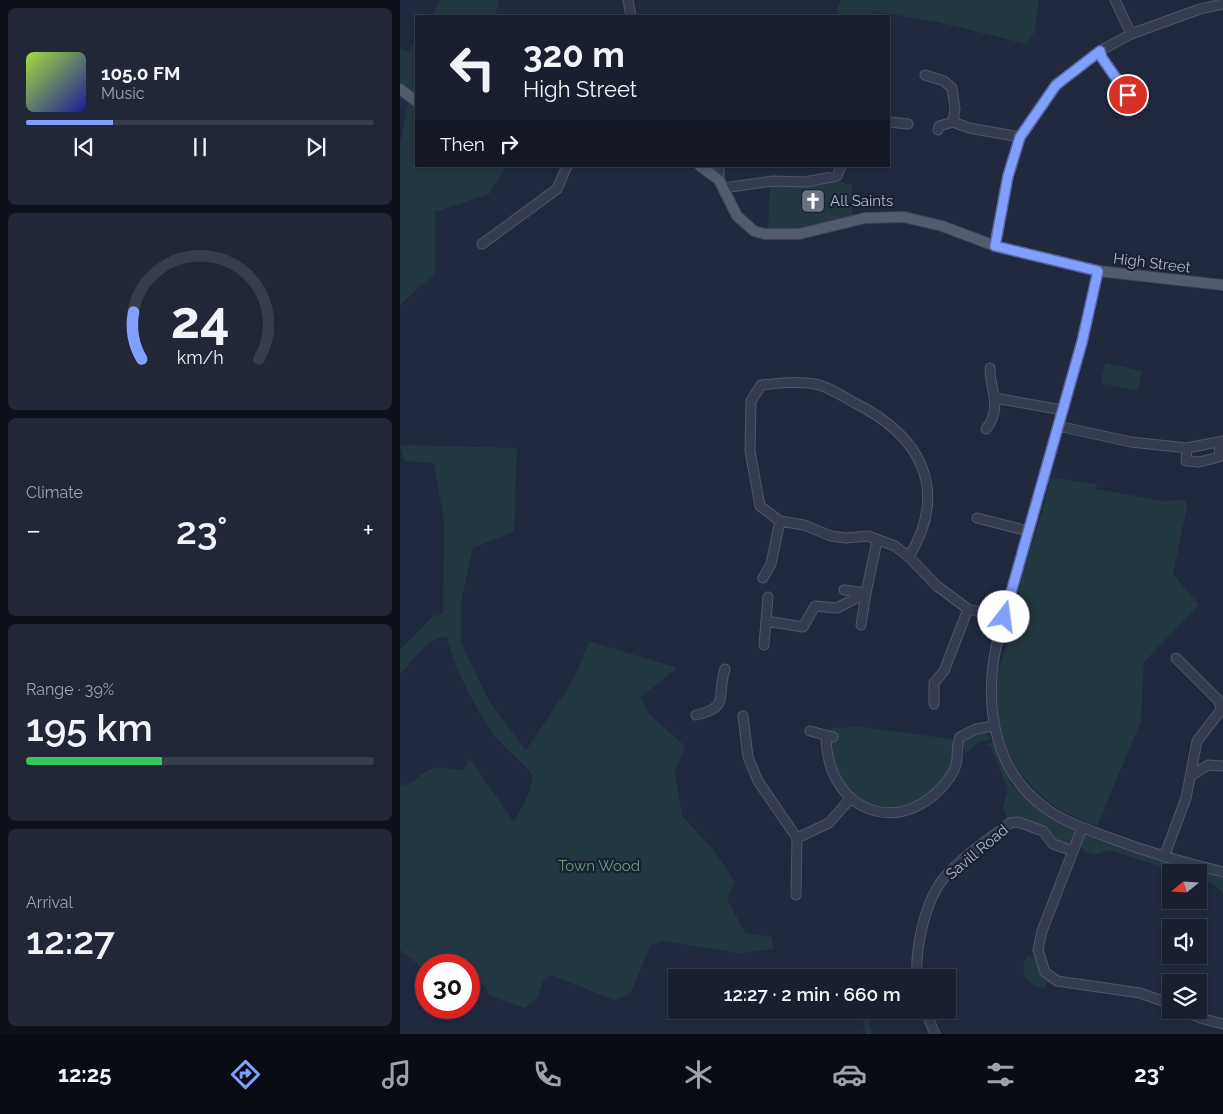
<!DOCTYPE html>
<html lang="en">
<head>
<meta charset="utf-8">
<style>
  :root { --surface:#191f2f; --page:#222737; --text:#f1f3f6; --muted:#9fa2aa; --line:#373d4b; --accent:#819fff }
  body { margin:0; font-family:Raleway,sans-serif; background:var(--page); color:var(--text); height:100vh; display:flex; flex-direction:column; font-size:19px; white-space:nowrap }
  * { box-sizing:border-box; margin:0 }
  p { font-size:16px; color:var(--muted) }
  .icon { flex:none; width:28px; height:28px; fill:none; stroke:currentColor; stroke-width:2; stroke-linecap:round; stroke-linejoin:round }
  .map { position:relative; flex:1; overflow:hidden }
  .panel { display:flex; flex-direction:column; gap:8px; padding:8px; background:#0e111a; width:400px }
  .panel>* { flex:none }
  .banner { position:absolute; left:15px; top:15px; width:475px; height:152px; border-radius:0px; box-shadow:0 2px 8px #0003,0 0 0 1px var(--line); background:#191f2f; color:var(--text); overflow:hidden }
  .needle { width:32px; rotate:252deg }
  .tools { position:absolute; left:762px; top:864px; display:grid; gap:10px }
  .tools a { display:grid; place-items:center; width:45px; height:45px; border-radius:0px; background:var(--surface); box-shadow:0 2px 8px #0003,0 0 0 1px var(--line); font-size:25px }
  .speed { position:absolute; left:15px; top:954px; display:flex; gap:10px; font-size:25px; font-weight:700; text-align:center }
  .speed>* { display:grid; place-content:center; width:65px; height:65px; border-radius:50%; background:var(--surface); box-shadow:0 2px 8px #0003,0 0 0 1px var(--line); line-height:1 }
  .speed .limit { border:8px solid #d22; background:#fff; color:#111 }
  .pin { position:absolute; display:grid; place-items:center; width:42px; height:42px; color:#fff; margin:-21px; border:2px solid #fff; border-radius:50%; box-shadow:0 1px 5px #0007 }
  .me { position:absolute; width:55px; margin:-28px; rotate:15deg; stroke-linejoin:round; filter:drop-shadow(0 0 4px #0008) }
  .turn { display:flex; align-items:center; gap:18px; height:105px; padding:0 25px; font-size:22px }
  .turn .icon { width:65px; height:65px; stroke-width:2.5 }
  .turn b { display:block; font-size:35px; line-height:42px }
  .then { display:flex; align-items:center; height:48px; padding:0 25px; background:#0003; gap:10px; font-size:19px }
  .big { font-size:38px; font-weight:600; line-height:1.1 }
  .panel .card { flex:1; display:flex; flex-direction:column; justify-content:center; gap:8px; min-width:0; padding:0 18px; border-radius:8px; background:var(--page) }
  .panel .dial { align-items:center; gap:0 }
  .dial svg { height:130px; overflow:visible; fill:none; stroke:var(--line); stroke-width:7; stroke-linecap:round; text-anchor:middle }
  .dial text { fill:var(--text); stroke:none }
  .song { display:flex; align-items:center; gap:15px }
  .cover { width:60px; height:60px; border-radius:8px; background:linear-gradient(135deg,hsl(80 70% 55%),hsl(240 70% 35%)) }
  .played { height:5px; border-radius:2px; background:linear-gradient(90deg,var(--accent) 25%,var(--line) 25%) }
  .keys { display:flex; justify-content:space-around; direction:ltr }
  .heat { display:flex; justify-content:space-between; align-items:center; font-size:28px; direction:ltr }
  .charge { height:8px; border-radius:4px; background:linear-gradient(90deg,#34c759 39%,var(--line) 0) }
  .trip { position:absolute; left:268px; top:969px; width:288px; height:50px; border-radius:0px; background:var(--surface); box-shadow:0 2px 8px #0003,0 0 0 1px var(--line); font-weight:600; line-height:50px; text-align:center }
  .menu { display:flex; height:80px; justify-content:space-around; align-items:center; background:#0a0c13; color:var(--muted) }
  .menu .icon { width:35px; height:35px }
  .menu .selected { color:var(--accent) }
  .menu b { font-size:22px; color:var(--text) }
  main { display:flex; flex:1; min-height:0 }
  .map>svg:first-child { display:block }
</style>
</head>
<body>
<main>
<section class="panel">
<div class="card">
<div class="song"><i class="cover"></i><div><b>105.0 FM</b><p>Music</p></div></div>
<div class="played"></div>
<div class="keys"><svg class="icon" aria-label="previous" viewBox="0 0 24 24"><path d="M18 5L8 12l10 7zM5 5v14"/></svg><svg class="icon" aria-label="pause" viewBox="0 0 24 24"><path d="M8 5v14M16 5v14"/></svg><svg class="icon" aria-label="next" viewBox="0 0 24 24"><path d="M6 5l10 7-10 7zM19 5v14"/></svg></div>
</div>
<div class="card dial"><svg viewBox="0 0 100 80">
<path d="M14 69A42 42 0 1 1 86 69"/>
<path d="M14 69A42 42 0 0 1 9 40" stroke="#819fff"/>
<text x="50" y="56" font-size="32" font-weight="700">24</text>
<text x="50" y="72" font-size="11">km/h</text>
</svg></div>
<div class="card"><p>Climate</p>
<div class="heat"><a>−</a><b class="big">23°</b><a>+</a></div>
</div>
<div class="card"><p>Range · 39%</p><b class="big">195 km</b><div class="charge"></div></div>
<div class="card"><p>Arrival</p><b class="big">12:27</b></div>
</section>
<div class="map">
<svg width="823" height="1034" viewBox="0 0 823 1034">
  <rect width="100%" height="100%" fill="#21293f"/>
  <path fill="#233840" d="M40,0H99L95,16H31Z
    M441,0H639L635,31L626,44L538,22L474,11L471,16H438V7Z
    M16,40V166H107L89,194L35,212V273L0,305V144L11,90L0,82V48L8,53Z
    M429,179L452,185V216L396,228H368L370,184Z
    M705,363L742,371L738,391L701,383Z
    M0,445L117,448L114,532L73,548L61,602V643L90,703L126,750L174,679L189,641L277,668L240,698L249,714L285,746L275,772L282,816L313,849L335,882L327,900L346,934L372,937L373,949L340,953L262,941L250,946L230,995L215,1000L151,975L144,978L137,999L124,1008L90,995L69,965L64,962L61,965H26V980L18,964L0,950V785C15,785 20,771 35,768C43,766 53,770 63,770L70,759L114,822L129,793L133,776C125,765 114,756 104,746C81,722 54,669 47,637C27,636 13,662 0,674V650L33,616L43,614L44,520L34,463L4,461Z
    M650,478L697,484L696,489L764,501L785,500L787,506L773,574L799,605L744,662L741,721L697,826C628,804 587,745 599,672C602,654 611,638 614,621C615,613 615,606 617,598C625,557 643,519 650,478Z
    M460,727L552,739C567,814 423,849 431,728Z
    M580,733L587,734L591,739L579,742L564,754L563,742Z
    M593,743L612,786L642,812L674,829L676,836L672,844L653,841C641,818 628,823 607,818L603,807L608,789L591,747L585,744Z
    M685,835L823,877V894L814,884L799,879V872H778L709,850L695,855L684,852L680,845Z
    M627,956L634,957L640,970L649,981L645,988C629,989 617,970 627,956Z
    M461,1010H467L472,1034H466Z"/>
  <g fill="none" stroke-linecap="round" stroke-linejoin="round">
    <defs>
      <path id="minor" d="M228,0L231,16
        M715,0L731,34
        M700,51L702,58L736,107
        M525,75L544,81L552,88L555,109L553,122
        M728,112L743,103
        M489,122L508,124
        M538,130L539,126L553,122L569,128L620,137
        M319,180V166
        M325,191L330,187L373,181L405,182L437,176L441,166
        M82,244L157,189L167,166
        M595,246L608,176L620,137L656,85L700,51L731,34L800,9L823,4
        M698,271L682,342L596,647C584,707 594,773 648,810C667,823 689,830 710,838C747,852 785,863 823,872
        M595,398L662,410
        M658,426L731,442L787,448L823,441
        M586,429C603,407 590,392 590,368
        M787,448L786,461L799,462L819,457L820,442
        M577,518L628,531
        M509,557C550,488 520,435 453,402C442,396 428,386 415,384C397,381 379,383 361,385L351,401L350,451L360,506L380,521L404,525L431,536L446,538L468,536L495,546L509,557L537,586L568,609L604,617
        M363,578L371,564L380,521
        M444,590L466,593L461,625
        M366,621L403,627L415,606L437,608L466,593L477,541
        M364,645L368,597
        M534,704V683L544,671L568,609
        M296,715C331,707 316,696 325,669
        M343,716L348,757L358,781L397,838L396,895
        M410,731L433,737
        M426,735C426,814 504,841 550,777C562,760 554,751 560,737L576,729L594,726
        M791,776L808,765L823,766
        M682,828L642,931L638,950L645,972L657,981L740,993L771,1004
        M397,838L429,823L450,799
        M764,857L786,798L797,741L821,710L819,701L776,658
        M517,978C515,948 525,901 544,878C562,857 588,840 610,823L618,822L643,831L653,844L673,851
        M525,1010L535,1034
        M782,1010L800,1018L823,1024"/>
      <path id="major" d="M0,89L16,101
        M300,166L319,180L337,216L354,231L365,234H399L465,218L504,217L542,226L595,246L698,271L823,285"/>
    </defs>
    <use href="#minor" stroke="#50576a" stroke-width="11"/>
    <use href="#major" stroke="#3e4558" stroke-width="12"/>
    <use href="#minor" stroke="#353c4f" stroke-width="9"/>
    <use href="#major" stroke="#535b6f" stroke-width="10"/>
  </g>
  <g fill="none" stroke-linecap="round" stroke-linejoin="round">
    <defs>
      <path id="route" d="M604,617L682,342L698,271L595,246L608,176L620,137L656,85L700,51L702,58L728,95"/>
    </defs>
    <use href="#route" stroke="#5467a6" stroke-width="12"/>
    <use href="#route" stroke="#819fff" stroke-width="9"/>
  </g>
  <defs>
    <symbol id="church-square" viewBox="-11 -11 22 22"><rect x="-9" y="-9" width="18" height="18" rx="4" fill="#6b7280" stroke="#1a2134"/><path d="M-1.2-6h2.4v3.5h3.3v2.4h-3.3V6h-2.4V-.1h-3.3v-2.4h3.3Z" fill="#fff"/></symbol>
  </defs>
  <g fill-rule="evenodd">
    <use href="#church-square" x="399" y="187" width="28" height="28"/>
  </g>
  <g text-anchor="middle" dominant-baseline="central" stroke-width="4.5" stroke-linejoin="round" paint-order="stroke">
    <g font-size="15" fill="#b1b7ca" stroke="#1a2134" text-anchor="start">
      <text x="430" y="201">All Saints</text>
    </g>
    <g font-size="15" fill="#b1b7ca" stroke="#1a2134">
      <text transform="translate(752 263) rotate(7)">High Street</text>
      <text transform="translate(577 852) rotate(-40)">Savill Road</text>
    </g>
    <g font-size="15" fill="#659d7a" stroke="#1a2134">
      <text x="199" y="866">Town Wood</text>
    </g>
  </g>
</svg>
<div class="tools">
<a><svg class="needle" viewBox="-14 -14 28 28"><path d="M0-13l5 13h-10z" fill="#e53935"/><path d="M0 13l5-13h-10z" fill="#9fa2aa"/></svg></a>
<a><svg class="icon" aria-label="sound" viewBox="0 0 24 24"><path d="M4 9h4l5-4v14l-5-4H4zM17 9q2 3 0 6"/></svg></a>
<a><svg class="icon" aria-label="layers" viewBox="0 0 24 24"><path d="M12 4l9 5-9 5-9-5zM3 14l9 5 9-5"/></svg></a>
</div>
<div class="speed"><div class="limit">30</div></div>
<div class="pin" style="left:728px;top:95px;background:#d93025"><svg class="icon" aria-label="arrive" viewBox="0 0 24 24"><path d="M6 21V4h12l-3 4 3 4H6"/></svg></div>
<svg class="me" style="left:604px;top:617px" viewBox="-20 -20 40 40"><circle r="19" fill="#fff"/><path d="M0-13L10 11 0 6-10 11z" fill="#819fff"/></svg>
<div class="trip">12:27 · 2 min · 660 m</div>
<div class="banner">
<div class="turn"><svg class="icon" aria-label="left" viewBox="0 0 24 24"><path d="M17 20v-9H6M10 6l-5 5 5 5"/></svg><div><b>320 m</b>High Street</div></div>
<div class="then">Then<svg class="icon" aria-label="right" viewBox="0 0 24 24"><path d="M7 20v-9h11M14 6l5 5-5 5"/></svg></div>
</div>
</div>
</main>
<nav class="menu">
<b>12:25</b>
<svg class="icon selected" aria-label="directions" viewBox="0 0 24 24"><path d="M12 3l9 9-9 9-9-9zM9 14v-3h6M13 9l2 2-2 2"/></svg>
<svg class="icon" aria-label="music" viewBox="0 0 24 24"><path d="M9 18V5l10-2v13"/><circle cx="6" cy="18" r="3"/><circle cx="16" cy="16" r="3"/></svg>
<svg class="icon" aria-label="phone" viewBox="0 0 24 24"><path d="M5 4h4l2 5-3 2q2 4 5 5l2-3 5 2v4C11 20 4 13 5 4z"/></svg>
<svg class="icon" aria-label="climate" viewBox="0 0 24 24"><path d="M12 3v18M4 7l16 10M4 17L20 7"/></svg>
<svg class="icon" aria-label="car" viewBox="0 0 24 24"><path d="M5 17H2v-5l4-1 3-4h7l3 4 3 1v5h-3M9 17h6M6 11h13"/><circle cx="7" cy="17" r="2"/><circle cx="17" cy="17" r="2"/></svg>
<svg class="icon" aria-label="filters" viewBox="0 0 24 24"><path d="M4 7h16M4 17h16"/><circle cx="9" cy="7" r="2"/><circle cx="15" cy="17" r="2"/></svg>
<b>23°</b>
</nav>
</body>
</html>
